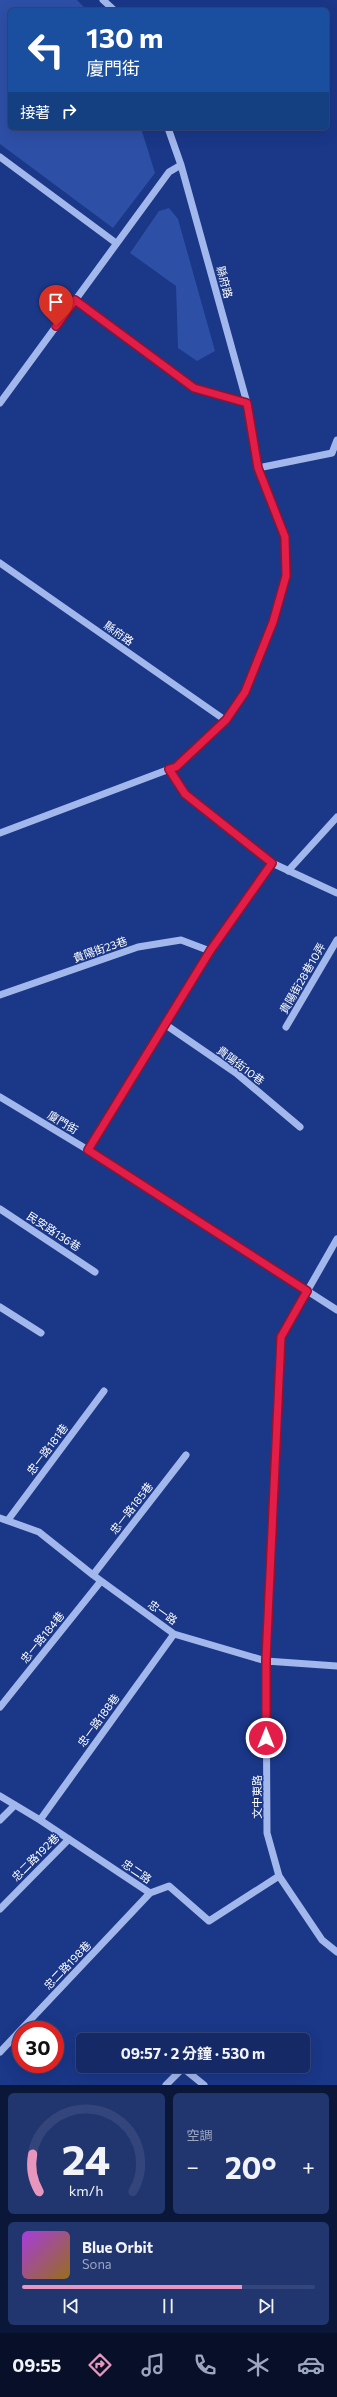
<!DOCTYPE html>
<html lang="zh-TW">
<head>
<meta charset="utf-8">
<style>
  :root { --surface:#142966; --page:#21356f; --text:#f1f3f6; --muted:#9da6bf; --line:#33457a; --accent:#e797bd }
  body { margin:0; font-family:Commissioner,"Noto Sans TC",sans-serif; background:var(--page); color:var(--text); height:100vh; display:flex; flex-direction:column; font-size:15px; white-space:nowrap }
  * { box-sizing:border-box; margin:0 }
  p { font-size:13px; color:var(--muted) }
  .icon { flex:none; width:22px; height:22px; fill:none; stroke:currentColor; stroke-width:2; stroke-linecap:round; stroke-linejoin:round }
  .map { position:relative; height:2085px; overflow:hidden }
  .side { display:flex; flex-direction:column; gap:8px; padding:8px; background:#0b1738; flex:1 }
  .side>* { flex:none }
  .hud { position:absolute; left:8px; top:8px; width:321px; height:122px; border-radius:6px; box-shadow:0 4px 16px #0002,0 0 0 1px var(--line); background:#1a4fa0; color:#fff; overflow:hidden }
  .speed { position:absolute; left:12px; top:2021px; display:flex; gap:8px; font-size:20px; font-weight:700; text-align:center }
  .speed>* { display:grid; place-content:center; width:52px; height:52px; border-radius:50%; background:var(--surface); box-shadow:0 4px 16px #0002,0 0 0 1px var(--line); line-height:1 }
  .speed .limit { border:6px solid #d22; background:#fff; color:#111 }
  .pin { position:absolute; display:grid; place-items:center; width:34px; height:34px; color:#fff; margin:-41px -17px; border-radius:50% 50% 50% 0; rotate:-45deg; box-shadow:0 0 4px #0007 }
  .pin .icon { rotate:45deg }
  .me { position:absolute; width:44px; margin:-22px; rotate:0deg; stroke-linejoin:round; filter:drop-shadow(0 0 3px #0008) }
  .turn { display:flex; align-items:center; gap:14px; height:84px; padding:0 12px; font-size:18px }
  .turn .icon { width:52px; height:52px; stroke-width:2.5 }
  .turn b { display:block; font-size:28px; line-height:34px }
  .then { display:flex; align-items:center; height:38px; padding:0 12px; background:#0003; gap:8px; font-size:15px }
  .big { font-size:30px; font-weight:700; line-height:1.1 }
  .side .card { flex:1; display:flex; flex-direction:column; justify-content:center; gap:6px; min-width:0; padding:0 14px; border-radius:6px; background:var(--page) }
  .side .dial { align-items:center; gap:0 }
  .dial svg { height:104px; overflow:visible; fill:none; stroke:var(--line); stroke-width:7; stroke-linecap:round; text-anchor:middle }
  .dial text { fill:var(--text); stroke:none }
  .song { display:flex; align-items:center; gap:12px }
  .cover { width:48px; height:48px; border-radius:6px; background:linear-gradient(135deg,hsl(280 70% 55%),hsl(40 70% 35%)) }
  .played { height:4px; border-radius:2px; background:linear-gradient(90deg,var(--accent) 75%,var(--line) 75%) }
  .keys { display:flex; justify-content:space-around; direction:ltr }
  .heat { display:flex; justify-content:space-between; align-items:center; font-size:22px; direction:ltr }
  .side .tiles { flex:1; display:grid; gap:8px; grid-template-columns:1fr 1fr }
  .card:last-child { grid-column:span 2 }
  .trip { position:absolute; left:76px; top:2033px; width:234px; height:40px; border-radius:6px; background:var(--surface); box-shadow:0 4px 16px #0002,0 0 0 1px var(--line); font-weight:700; line-height:40px; text-align:center }
  .tabs { display:flex; height:64px; justify-content:space-around; align-items:center; background:#081029; color:var(--muted) }
  .tabs .icon { width:28px; height:28px }
  .tabs .current { color:var(--accent) }
  .tabs b { font-size:18px; color:var(--text) }
  .map>svg:first-child { display:block }
</style>
</head>
<body>
<div class="map">
<svg width="337" height="2085" viewBox="0 0 337 2085">
  <rect width="100%" height="100%" fill="#1a3788"/>
  <path fill="#2d4fa6" d="M0,0H77L87,10H10V128H141L155,173L113,228L0,144Z
    M169,208L178,219L215,351L197,361L178,348L176,286L130,253L159,211Z"/>
  <g fill="none" stroke-linecap="round" stroke-linejoin="round">
    <path stroke="#a2b7ec" stroke-width="7" d="M103,0L114,10
      M0,157L116,243
      M75,300L194,388L247,403
      M0,403L169,172L181,165
      M258,468L332,453L337,440
      M0,563L225,720
      M169,769L185,794L272,863L337,893
      M0,833L175,767L225,720L245,691L273,622L286,576L285,537L258,468L247,403L181,165L168,128
      M288,871L337,817
      M0,995L138,947L181,940L210,951
      M166,1025L236,1073L300,1127
      M286,1027L337,940
      M0,1097L88,1150L337,1310
      M88,1150L210,951L272,863
      M0,1209L95,1272
      M337,1239L281,1337L266,1661L267,1833L279,1876L322,1940L337,1952
      M0,1307L41,1333
      M0,1518L39,1532L93,1575L174,1634L266,1661L337,1666
      M8,1520L104,1391
      M93,1575L186,1455
      M0,1707L101,1581
      M0,1796L40,1820L150,1893L169,1886L209,1921L279,1876
      M0,1820L15,1805
      M40,1820L174,1634
      M0,1909L69,1839
      M0,2052L150,1893
      M166,2085L183,2068L204,2085"/>
  </g>
  <g fill="none" stroke-linecap="round" stroke-linejoin="round">
    <defs>
      <path id="route" d="M56,326L75,300L194,388L247,403L258,468L285,537L286,576L273,622L245,692L226,720L176,767L169,769L185,794L272,863L210,951L88,1150L307,1291L281,1337L266,1660V1738"/>
    </defs>
    <use href="#route" stroke="#92132f" stroke-width="10"/>
    <use href="#route" stroke="#e11d48" stroke-width="7"/>
  </g>
  <g text-anchor="middle" dominant-baseline="central" stroke-width="3" stroke-linejoin="round" paint-order="stroke">
    <g font-size="11" fill="#fff" stroke="#1a3788">
      <text transform="translate(225 282) rotate(75)">縣府路</text>
      <text transform="translate(119 633) rotate(35)">縣府路</text>
      <text transform="translate(100 949) rotate(-19)">貴陽街23巷</text>
      <text transform="translate(302 978) rotate(-60)">貴陽街28巷10弄</text>
      <text transform="translate(241 1065) rotate(37)">貴陽街10巷</text>
      <text transform="translate(63 1122) rotate(31)">廈門街</text>
      <text transform="translate(54 1231) rotate(33)">民安路136巷</text>
      <text transform="translate(47 1449) rotate(-53)">忠一路181巷</text>
      <text transform="translate(131 1508) rotate(-52)">忠一路185巷</text>
      <text transform="translate(163 1612) rotate(36)">忠一路</text>
      <text transform="translate(42 1637) rotate(-51)">忠一路184巷</text>
      <text transform="translate(98 1720) rotate(-54)">忠一路188巷</text>
      <text transform="translate(256 1797) rotate(-90)">文中東路</text>
      <text transform="translate(35 1857) rotate(-45)">忠二路192巷</text>
      <text transform="translate(137 1871) rotate(34)">忠二路</text>
      <text transform="translate(67 1965) rotate(-46)">忠二路198巷</text>
    </g>
  </g>
</svg>
<div class="speed"><div class="limit">30</div></div>
<div class="pin" style="left:56px;top:326px;background:#d93025"><svg class="icon" aria-label="arrive" viewBox="0 0 24 24"><path d="M6 21V4h12l-3 4 3 4H6"/></svg></div>
<svg class="me" style="left:266px;top:1738px" viewBox="-20 -20 40 40"><circle r="17" fill="#e11d48" stroke="#fff" stroke-width="3"/><path d="M0-11L8 9 0 5-8 9z" fill="#fff"/></svg>
<div class="trip">09:57 · 2 分鐘 · 530 m</div>
<div class="hud">
<div class="turn"><svg class="icon" aria-label="left" viewBox="0 0 24 24"><path d="M17 20v-9H6M10 6l-5 5 5 5"/></svg><div><b>130 m</b>廈門街</div></div>
<div class="then">接著<svg class="icon" aria-label="right" viewBox="0 0 24 24"><path d="M7 20v-9h11M14 6l5 5-5 5"/></svg></div>
</div>
</div>
<section class="side">
<div class="tiles">
<div class="card dial"><svg viewBox="0 0 100 80">
<path d="M14 69A42 42 0 1 1 86 69"/>
<path d="M14 69A42 42 0 0 1 9 40" stroke="#e797bd"/>
<text x="50" y="56" font-size="32" font-weight="700">24</text>
<text x="50" y="72" font-size="11">km/h</text>
</svg></div>
<div class="card"><p>空調</p>
<div class="heat"><a>−</a><b class="big">20°</b><a>+</a></div>
</div>
<div class="card">
<div class="song"><i class="cover"></i><div><b>Blue Orbit</b><p>Sona</p></div></div>
<div class="played"></div>
<div class="keys"><svg class="icon" aria-label="previous" viewBox="0 0 24 24"><path d="M18 5L8 12l10 7zM5 5v14"/></svg><svg class="icon" aria-label="pause" viewBox="0 0 24 24"><path d="M8 5v14M16 5v14"/></svg><svg class="icon" aria-label="next" viewBox="0 0 24 24"><path d="M6 5l10 7-10 7zM19 5v14"/></svg></div>
</div>
</div>
</section>
<nav class="tabs">
<b>09:55</b>
<svg class="icon current" aria-label="directions" viewBox="0 0 24 24"><path d="M12 3l9 9-9 9-9-9zM9 14v-3h6M13 9l2 2-2 2"/></svg>
<svg class="icon" aria-label="music" viewBox="0 0 24 24"><path d="M9 18V5l10-2v13"/><circle cx="6" cy="18" r="3"/><circle cx="16" cy="16" r="3"/></svg>
<svg class="icon" aria-label="phone" viewBox="0 0 24 24"><path d="M5 4h4l2 5-3 2q2 4 5 5l2-3 5 2v4C11 20 4 13 5 4z"/></svg>
<svg class="icon" aria-label="climate" viewBox="0 0 24 24"><path d="M12 3v18M4 7l16 10M4 17L20 7"/></svg>
<svg class="icon" aria-label="car" viewBox="0 0 24 24"><path d="M5 17H2v-5l4-1 3-4h7l3 4 3 1v5h-3M9 17h6M6 11h13"/><circle cx="7" cy="17" r="2"/><circle cx="17" cy="17" r="2"/></svg>
</nav>
</body>
</html>
